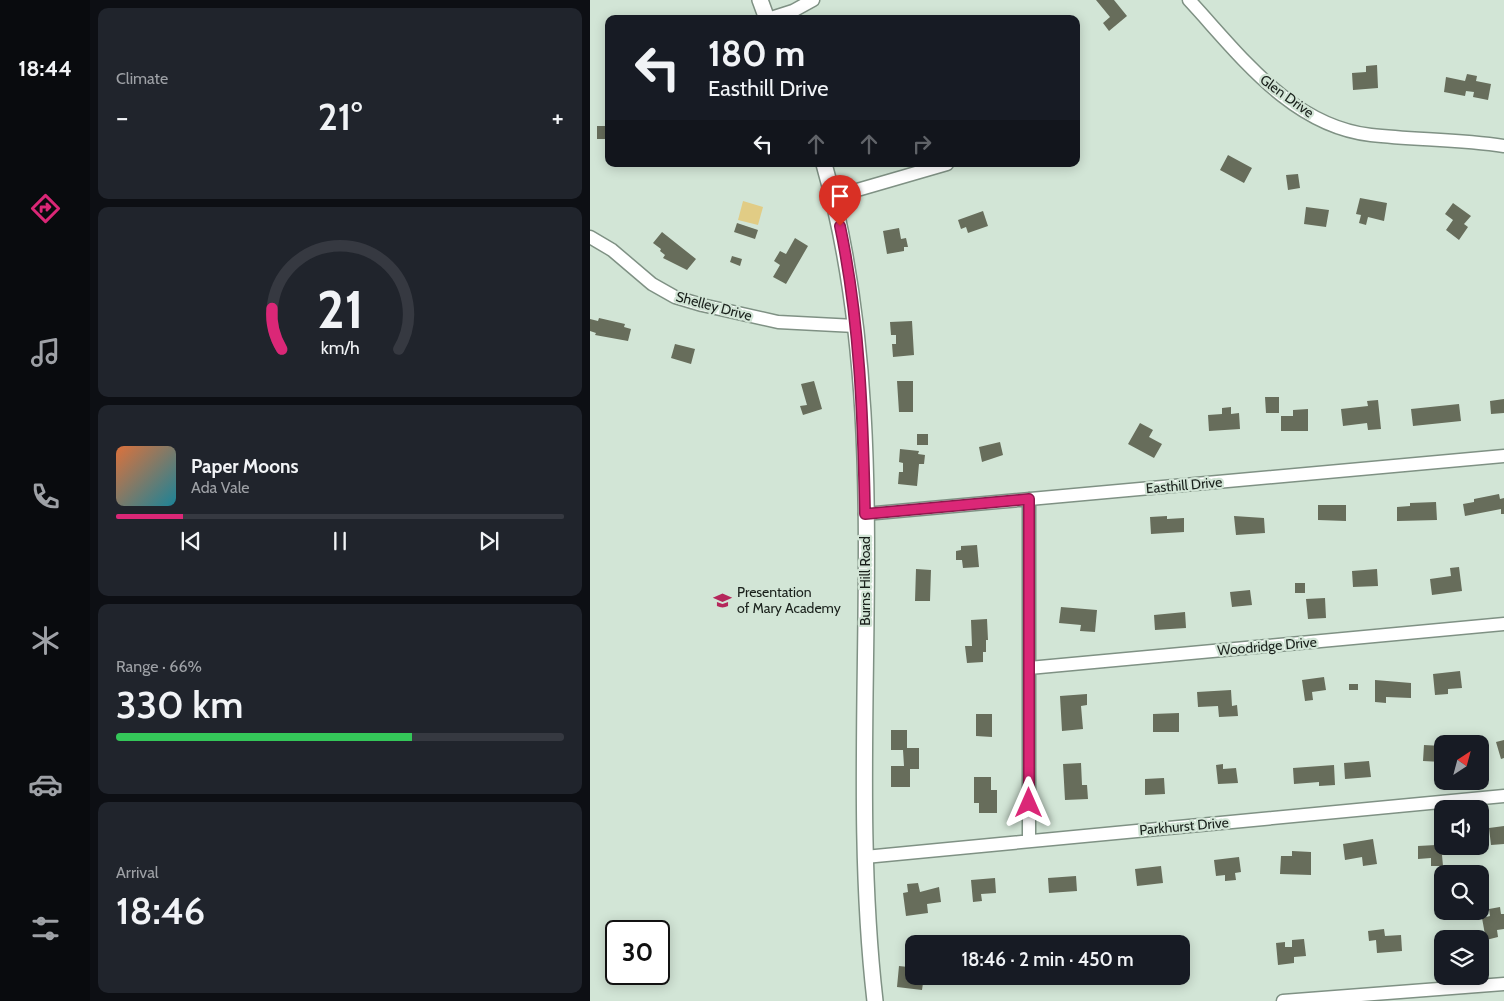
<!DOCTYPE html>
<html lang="en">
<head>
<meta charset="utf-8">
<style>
  :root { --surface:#171b24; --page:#20242c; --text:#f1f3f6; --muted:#9ea1a6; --line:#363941; --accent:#db2777 }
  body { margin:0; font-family:Cabin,sans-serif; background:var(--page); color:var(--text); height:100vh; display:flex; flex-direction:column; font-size:19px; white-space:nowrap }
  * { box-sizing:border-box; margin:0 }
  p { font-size:16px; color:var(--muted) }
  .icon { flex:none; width:28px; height:28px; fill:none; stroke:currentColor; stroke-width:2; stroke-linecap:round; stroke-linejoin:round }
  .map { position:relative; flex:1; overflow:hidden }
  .sheet { display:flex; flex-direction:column; gap:8px; padding:8px; background:#0d0f14; width:500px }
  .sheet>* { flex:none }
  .banner { position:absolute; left:15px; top:15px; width:475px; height:152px; border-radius:10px; box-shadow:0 2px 12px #0003; background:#171b24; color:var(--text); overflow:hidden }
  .needle { width:32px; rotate:36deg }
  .controls { position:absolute; left:844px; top:735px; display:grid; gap:10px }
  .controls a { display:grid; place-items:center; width:55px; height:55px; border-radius:10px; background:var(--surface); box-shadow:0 2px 12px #0003; font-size:25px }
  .speed { position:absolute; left:15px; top:920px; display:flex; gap:10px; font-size:25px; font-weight:700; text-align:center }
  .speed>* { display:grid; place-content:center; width:65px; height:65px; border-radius:50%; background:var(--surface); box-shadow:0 2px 12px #0003; line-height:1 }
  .speed .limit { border:2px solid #111; border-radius:8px; background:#fff; color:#111 }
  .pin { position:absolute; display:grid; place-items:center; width:42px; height:42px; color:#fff; margin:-51px -21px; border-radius:50% 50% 50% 0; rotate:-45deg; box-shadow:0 0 5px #0007 }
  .pin .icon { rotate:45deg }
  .me { position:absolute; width:55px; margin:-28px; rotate:0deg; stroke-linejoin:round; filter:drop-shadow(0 0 4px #0008) }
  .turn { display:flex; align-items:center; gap:18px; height:105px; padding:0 20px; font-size:22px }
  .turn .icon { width:65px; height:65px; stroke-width:2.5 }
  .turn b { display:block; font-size:35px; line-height:42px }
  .lanes { display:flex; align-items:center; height:48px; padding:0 20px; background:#0003; justify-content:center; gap:25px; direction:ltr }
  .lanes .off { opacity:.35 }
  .big { font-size:38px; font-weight:600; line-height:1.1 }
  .sheet .card { flex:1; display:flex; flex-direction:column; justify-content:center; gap:8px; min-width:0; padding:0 18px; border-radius:10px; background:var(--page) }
  .sheet .dial { align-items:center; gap:0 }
  .dial svg { height:130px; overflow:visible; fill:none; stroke:var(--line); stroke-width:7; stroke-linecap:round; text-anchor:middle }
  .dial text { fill:var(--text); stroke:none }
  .song { display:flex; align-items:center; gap:15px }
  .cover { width:60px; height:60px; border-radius:8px; background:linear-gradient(135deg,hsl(20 70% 55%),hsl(190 70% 35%)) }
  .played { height:5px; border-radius:2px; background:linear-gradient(90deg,var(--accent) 15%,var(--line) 15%) }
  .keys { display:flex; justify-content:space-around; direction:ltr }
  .heat { display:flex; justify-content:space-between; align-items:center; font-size:28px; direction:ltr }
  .charge { height:8px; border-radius:4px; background:linear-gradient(90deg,#34c759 66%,var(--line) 0) }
  .trip { position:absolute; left:315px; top:935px; width:285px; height:50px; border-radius:10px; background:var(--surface); box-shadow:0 2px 12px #0003; font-weight:600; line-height:50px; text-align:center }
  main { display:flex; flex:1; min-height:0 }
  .menu { display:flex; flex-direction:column; width:90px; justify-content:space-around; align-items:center; background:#090b0e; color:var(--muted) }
  .menu .icon { width:35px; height:35px }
  .menu .active { color:var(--accent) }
  .menu b { font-size:22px; color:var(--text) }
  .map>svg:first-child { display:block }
</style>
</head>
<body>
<main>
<nav class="menu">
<b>18:44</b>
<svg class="icon active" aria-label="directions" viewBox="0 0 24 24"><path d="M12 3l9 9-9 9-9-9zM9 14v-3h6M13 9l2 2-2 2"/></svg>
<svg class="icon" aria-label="music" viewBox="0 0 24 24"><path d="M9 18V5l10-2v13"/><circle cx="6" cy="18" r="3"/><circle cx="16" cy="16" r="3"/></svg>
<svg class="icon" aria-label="phone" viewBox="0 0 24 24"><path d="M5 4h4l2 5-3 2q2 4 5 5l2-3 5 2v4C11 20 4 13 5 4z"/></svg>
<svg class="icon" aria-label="climate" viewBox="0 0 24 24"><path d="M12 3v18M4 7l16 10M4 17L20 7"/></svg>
<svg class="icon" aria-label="car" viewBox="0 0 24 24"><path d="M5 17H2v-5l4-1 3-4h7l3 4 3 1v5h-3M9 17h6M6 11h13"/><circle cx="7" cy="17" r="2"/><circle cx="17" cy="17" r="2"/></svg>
<svg class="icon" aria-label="filters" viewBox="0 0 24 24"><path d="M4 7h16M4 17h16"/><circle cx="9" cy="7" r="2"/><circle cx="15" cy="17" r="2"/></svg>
</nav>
<section class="sheet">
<div class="card"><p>Climate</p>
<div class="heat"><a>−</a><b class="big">21°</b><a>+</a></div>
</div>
<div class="card dial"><svg viewBox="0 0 100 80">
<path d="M14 69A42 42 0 1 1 86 69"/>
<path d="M14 69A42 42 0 0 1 8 44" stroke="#db2777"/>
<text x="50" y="56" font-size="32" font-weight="700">21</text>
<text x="50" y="72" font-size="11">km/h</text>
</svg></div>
<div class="card">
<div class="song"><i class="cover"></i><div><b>Paper Moons</b><p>Ada Vale</p></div></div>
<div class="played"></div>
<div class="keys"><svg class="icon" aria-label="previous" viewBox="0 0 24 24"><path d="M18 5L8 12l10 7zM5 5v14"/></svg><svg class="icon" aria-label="pause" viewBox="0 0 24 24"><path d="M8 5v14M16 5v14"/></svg><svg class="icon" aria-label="next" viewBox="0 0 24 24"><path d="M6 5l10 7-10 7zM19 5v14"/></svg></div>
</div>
<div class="card"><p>Range · 66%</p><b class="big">330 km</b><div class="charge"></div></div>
<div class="card"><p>Arrival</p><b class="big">18:46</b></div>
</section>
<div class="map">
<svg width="914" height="1001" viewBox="0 0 914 1001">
  <rect width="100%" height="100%" fill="#d2e5d6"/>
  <path fill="#e1cc85" d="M153,201L173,207L168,225L148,220Z"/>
  <path fill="#676d5b" d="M506,0H524L537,16L519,31L513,23L520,17Z
    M787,65L788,88L763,90L762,73L776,72V66Z
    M877,74L887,76L886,81L901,84L898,100L883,97L884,92L876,91L875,96L854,92L856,77L875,81Z
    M7,126H19V142H16V139H7Z
    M638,155L662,168L654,183L630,170Z
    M708,174L710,188L698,190L696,175Z
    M770,198L797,203L794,221L778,217L776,225L769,223L771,215L766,214Z
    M863,203L881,216L874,224L878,227L869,240L856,230L863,220L855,214Z
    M716,207L739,210L736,227L714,224Z
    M393,211L398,226L378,233L376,227L371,229L368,220Z
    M147,223L168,230L165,239L144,232Z
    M309,228L311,239L316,238L318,247H314V251L297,254L293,231Z
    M72,232L106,259L97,270L73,258L75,255L70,251L71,249L63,243Z
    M205,238L218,246L196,284L183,277L190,265L184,261L190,251L196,254Z
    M142,256L152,259L150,266L140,262Z
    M9,318L35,324L34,327L41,329L38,341L5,335L6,333L0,331V319L8,321Z
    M322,321L324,355L303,357L302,344H306V335H301L300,322Z
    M85,344L105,349L101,364L81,358Z
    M224,381L232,409L213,415L210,406L217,405L211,384Z
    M307,381H323V412H309Z
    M675,397H689V413H676Z
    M914,399V413L901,414L900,401Z
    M788,400L791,429L778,430L777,423L753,426L751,409L778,406L777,401Z
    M869,404L871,421L823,426L821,409Z
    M641,407V414L649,413L650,429L619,431L618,415L632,414V408Z
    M718,409V431H691V416H703V410Z
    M550,423L563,430L559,437L572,444L564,458L538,444Z
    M327,434H338V445H327Z
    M410,442L413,455L392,462L389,447Z
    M310,449L329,451L328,454L335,455L334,464H329L327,486L308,484L309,472H313V463L309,462Z
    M909,494L910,499L914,498V514H911V509L875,516L873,504L884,502V499Z
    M846,502L847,520L807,521V507L820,506V503Z
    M728,505H756V521L728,520Z
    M577,516V519L594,518V532L561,534L560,517Z
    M644,516L674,518L675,533L646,535Z
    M387,545L389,567L373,568L372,560H366V551L371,550V546Z
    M869,567L872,591L842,595L840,579L861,576L860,568Z
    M326,569L341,570L340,601H325Z
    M787,569L788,586L763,587L762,571Z
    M705,583H715V593H705Z
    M660,590L662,605L642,607L640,592Z
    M735,598L736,618L718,619L716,599Z
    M471,607L507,610L505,632L490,631L491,625L469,623Z
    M595,612L596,628L565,630L564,615Z
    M397,619L398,640H396V652H393V662L377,663L375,646H382L381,620Z
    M870,671L872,688L858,689V694L845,695L843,674Z
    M734,677L736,690L722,692L723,700L715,701L712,680Z
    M785,680L821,683V698L796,697V703L785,702Z
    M759,684H768V690H759Z
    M641,690L642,706L647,705L648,716L629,717L628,706L608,707L607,692Z
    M497,694V705L491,706L493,729L472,731L470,696Z
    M589,713V732H563V714Z
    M386,714H402V737L386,736Z
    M301,730H317V748H329V769H320V787H301V766H314L313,750H301Z
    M914,740V758L911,759L906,742Z
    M834,745L852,746V762L833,761Z
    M779,761L781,777L755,779L754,763Z
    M491,763L492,785H497L498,799L475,800L473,764Z
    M633,764V769L646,768L648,783L628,784L626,765Z
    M744,765L745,785L729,786V782L704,784L703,768Z
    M384,777H401V790H407V813H389V803H384Z
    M574,778L575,794L555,795V779Z
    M914,826V844L901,845L899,828Z
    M783,839L787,864L773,866L772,857L755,860L753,844Z
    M845,841H852V846H865V854L852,855L853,866H841V858L828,859V846L846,845Z
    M702,851L721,852V875L690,874L691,856H702Z
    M649,857L651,872L645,873L646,880L635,881V875L626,876L624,860Z
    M571,866L573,883L547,886L545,869Z
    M486,876L487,891L459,893L458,878Z
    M405,878L406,893L391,894L392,901L383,902L381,880Z
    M328,883L330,892L349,887L351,902L337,904L338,913L316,916L313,893L318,892L317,884Z
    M910,907L911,914H914V929L907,930L908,937L896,940L892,918L900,916L899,909Z
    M794,929L795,936L811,935L812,951L787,953L786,940L779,941L778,931Z
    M714,939L716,956L704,957V963L688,965L686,943L695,942V947H702V940Z
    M309,966L318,967V972L324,973V976H334L332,990L307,987Z"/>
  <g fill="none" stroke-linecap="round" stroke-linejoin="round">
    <defs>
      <path id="minor" d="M599,0C650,55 701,126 781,135C825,140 870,139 914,146
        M178,19L203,11L223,0
        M243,197L357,164
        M0,237L22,250L62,284L85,297L112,305L188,322L265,326
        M275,514L914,456
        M439,668L914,624
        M439,841V499
        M275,857L914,796
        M693,1001L914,984"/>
      <path id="tertiary" d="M170,0L177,19
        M234,164C311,436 253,723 285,1001"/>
    </defs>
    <use href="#minor" stroke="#7f9184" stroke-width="15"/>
    <use href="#tertiary" stroke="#7f9184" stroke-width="18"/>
    <use href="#minor" stroke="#fff" stroke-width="12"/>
    <use href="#tertiary" stroke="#fff" stroke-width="15"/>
  </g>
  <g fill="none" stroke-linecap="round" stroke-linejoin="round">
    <defs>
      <path id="route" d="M250,226C270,321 273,417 275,514L439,499V803"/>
    </defs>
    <use href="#route" stroke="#8e194d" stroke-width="12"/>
    <use href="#route" stroke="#db2777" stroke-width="9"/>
  </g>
  <defs>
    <symbol id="school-bare" viewBox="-9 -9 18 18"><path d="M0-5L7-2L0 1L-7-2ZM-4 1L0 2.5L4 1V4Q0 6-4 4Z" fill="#b5275b" stroke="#d2e5d6" stroke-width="2.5" paint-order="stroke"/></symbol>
  </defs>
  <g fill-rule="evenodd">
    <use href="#school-bare" x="120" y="588" width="25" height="25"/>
  </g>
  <g text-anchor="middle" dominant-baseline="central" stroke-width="4.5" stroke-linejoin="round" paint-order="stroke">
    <g font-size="14" fill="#19201b" stroke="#d2e5d6">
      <text transform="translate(697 96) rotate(36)">Glen Drive</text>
      <text transform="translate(124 306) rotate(15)">Shelley Drive</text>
      <text transform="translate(594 485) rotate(-5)">Easthill Drive</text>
      <text transform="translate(275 581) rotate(-90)">Burns Hill Road</text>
      <text transform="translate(677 646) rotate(-5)">Woodridge Drive</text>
      <text transform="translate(594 826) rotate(-5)">Parkhurst Drive</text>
    </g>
    <g font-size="14" fill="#19201b" stroke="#d2e5d6" text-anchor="start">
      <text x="147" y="592">Presentation<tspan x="147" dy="16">of Mary Academy</tspan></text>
    </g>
  </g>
</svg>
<div class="controls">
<a><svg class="needle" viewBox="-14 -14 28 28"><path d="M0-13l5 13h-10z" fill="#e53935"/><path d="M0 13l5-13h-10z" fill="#9ea1a6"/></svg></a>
<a><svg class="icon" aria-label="sound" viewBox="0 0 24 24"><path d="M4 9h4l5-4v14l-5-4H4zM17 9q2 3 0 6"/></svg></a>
<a><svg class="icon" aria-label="search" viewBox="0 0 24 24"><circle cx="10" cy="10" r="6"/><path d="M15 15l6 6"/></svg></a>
<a><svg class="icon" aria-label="layers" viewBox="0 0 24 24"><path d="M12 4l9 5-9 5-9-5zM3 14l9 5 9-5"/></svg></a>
</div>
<div class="speed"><div class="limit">30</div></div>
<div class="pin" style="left:250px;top:226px;background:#d93025"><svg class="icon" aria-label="arrive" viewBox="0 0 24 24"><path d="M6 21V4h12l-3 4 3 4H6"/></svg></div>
<svg class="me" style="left:439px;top:803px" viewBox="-20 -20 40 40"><path d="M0-17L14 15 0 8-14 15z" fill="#db2777" stroke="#fff" stroke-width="4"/></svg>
<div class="trip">18:46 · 2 min · 450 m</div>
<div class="banner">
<div class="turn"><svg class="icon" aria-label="left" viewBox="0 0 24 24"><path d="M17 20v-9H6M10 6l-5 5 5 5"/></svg><div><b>180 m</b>Easthill Drive</div></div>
<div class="lanes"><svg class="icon" aria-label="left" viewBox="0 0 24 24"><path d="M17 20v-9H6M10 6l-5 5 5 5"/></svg><svg class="icon off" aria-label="ahead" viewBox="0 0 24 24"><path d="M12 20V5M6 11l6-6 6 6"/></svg><svg class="icon off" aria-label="ahead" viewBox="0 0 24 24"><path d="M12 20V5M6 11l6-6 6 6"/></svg><svg class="icon off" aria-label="right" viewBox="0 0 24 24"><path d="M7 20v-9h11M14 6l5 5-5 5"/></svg></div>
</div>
</div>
</main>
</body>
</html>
